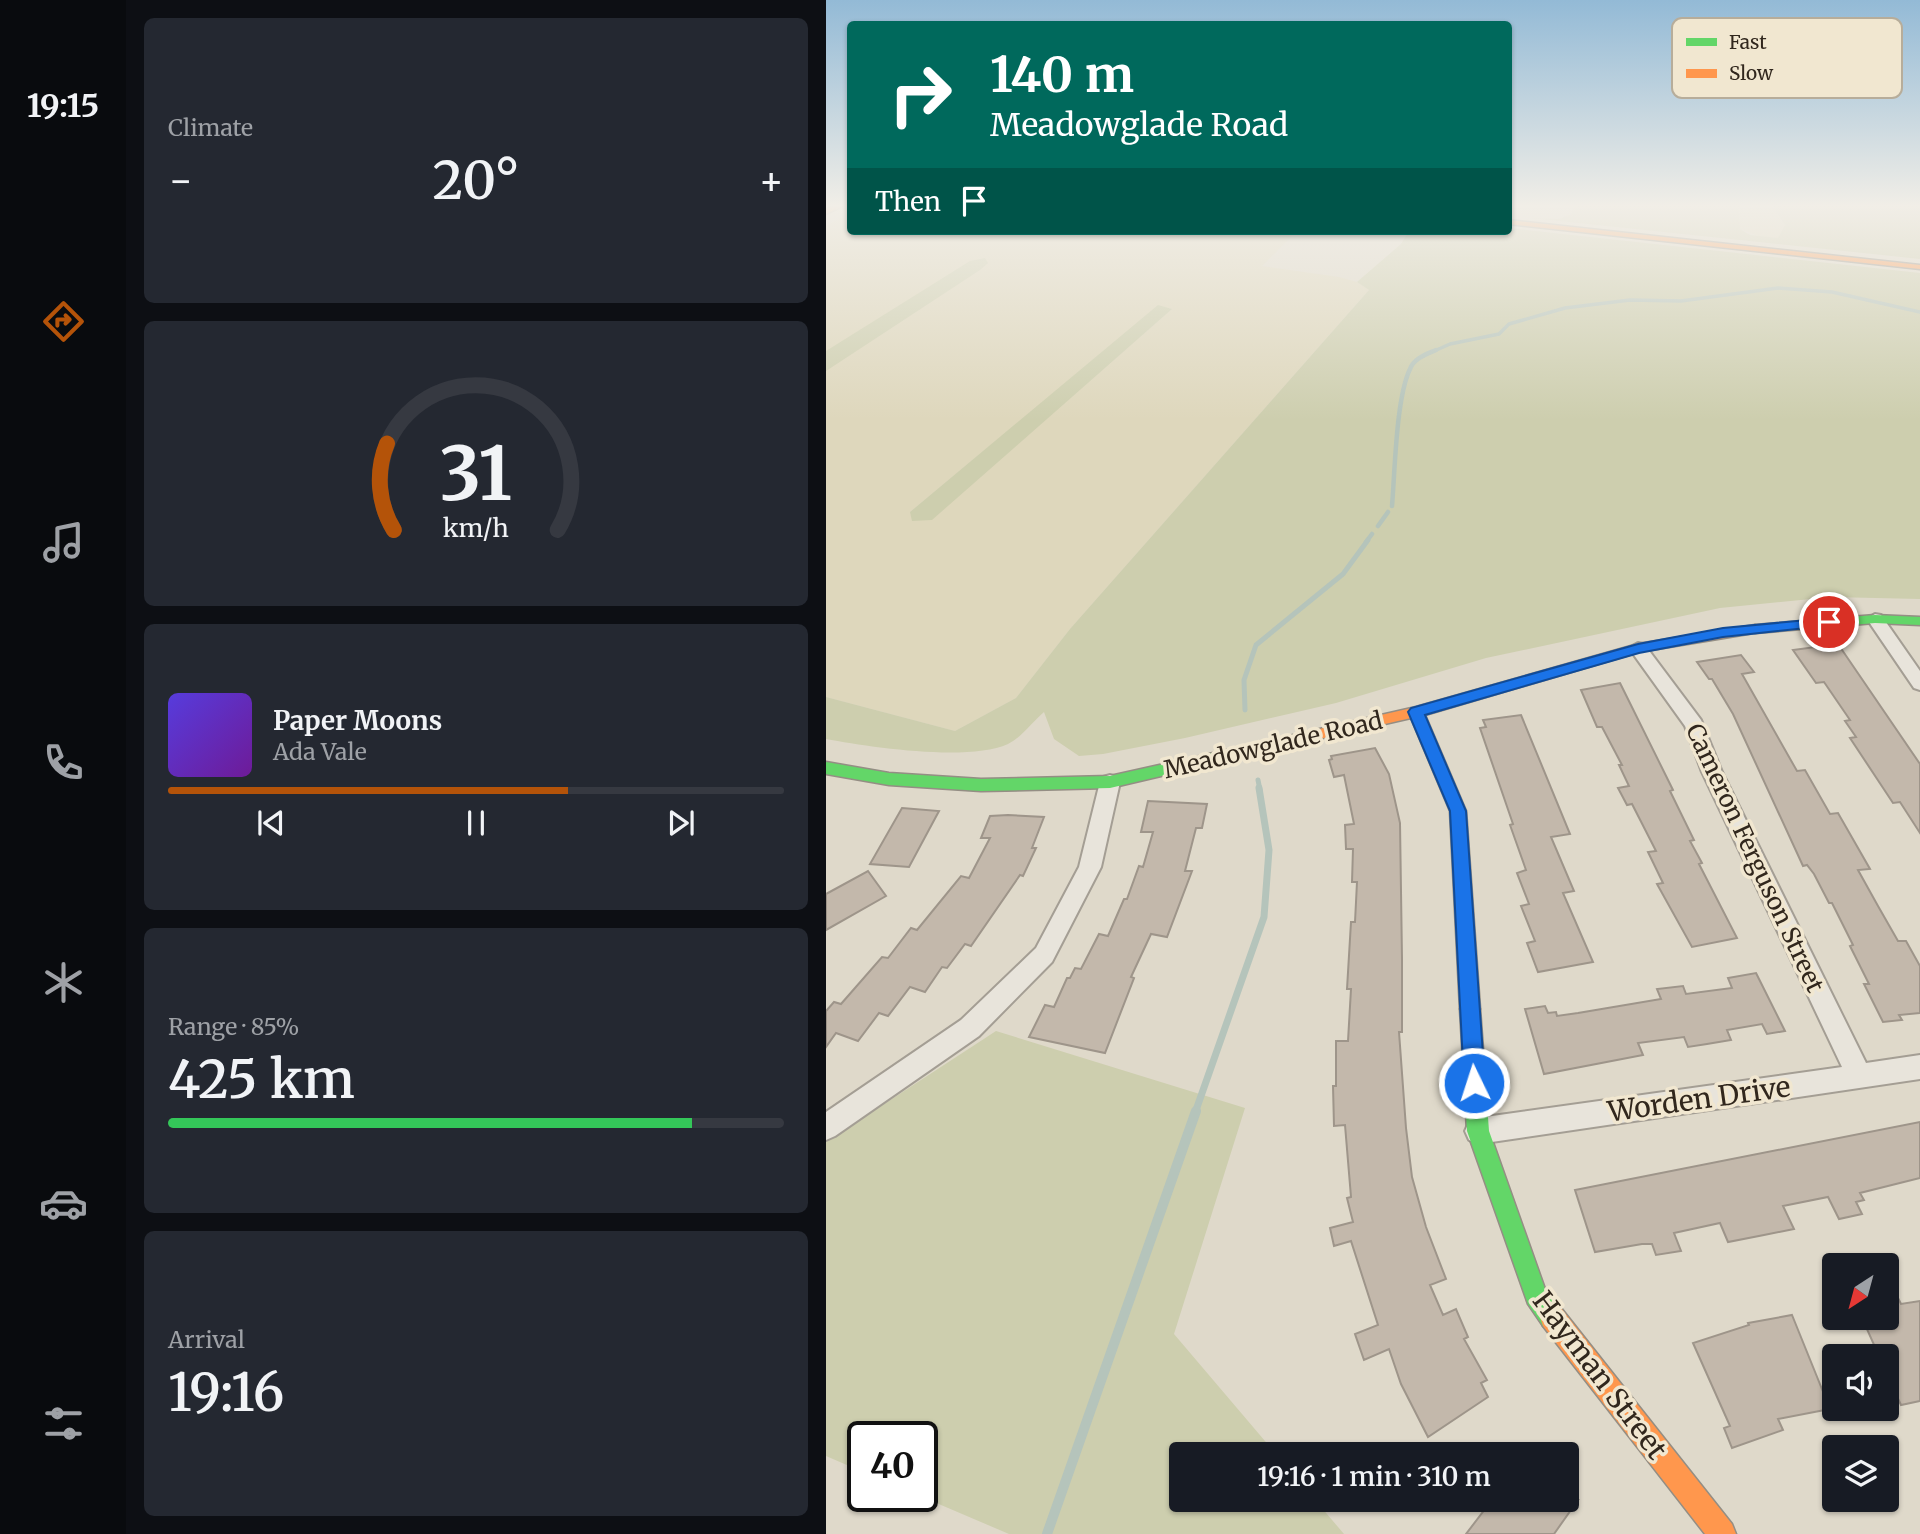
<!DOCTYPE html>
<html lang="en">
<head>
<meta charset="utf-8">
<style>
  :root { --surface:#171b24; --page:#242831; --text:#f1f3f6; --muted:#9ea1a6; --line:#363941; --accent:#b45309 }
  body { margin:0; font-family:Merriweather,serif; background:var(--page); color:var(--text); height:100vh; display:flex; flex-direction:column; font-size:26px; white-space:nowrap }
  * { box-sizing:border-box; margin:0 }
  p { font-size:23px; color:var(--muted) }
  .icon { flex:none; width:38px; height:38px; fill:none; stroke:currentColor; stroke-width:2; stroke-linecap:round; stroke-linejoin:round }
  .map { position:relative; flex:1; overflow:hidden }
  .panel { display:flex; flex-direction:column; gap:18px; padding:18px; background:#0d0f14; width:700px }
  .panel>* { flex:none }
  .top-card { position:absolute; left:21px; top:21px; width:665px; height:214px; border-radius:7px; box-shadow:0 2px 5px #0004; background:#00695c; color:#fff; overflow:hidden }
  .needle { width:46px; rotate:216deg }
  .buttons { position:absolute; left:996px; top:1253px; display:grid; gap:14px }
  .buttons a { display:grid; place-items:center; width:77px; height:77px; border-radius:7px; background:var(--surface); box-shadow:0 2px 5px #0004; font-size:35px }
  .speed { position:absolute; left:21px; top:1421px; display:flex; gap:14px; font-size:35px; font-weight:700; text-align:center }
  .speed>* { display:grid; place-content:center; width:91px; height:91px; border-radius:50%; background:var(--surface); box-shadow:0 2px 5px #0004; line-height:1 }
  .speed .limit { border:4px solid #111; border-radius:10px; background:#fff; color:#111 }
  .pin { position:absolute; display:grid; place-items:center; width:60px; height:60px; color:#fff; margin:-30px; border:4px solid #fff; border-radius:50%; box-shadow:0 2px 7px #0007 }
  .me { position:absolute; width:77px; margin:-38px; rotate:356deg; stroke-linejoin:round; filter:drop-shadow(0 0 5px #0008) }
  .turn { display:flex; align-items:center; gap:24px; height:147px; padding:0 28px; font-size:32px }
  .turn .icon { width:91px; height:91px; stroke-width:2.5 }
  .turn b { display:block; font-size:49px; line-height:60px }
  .then { display:flex; align-items:center; height:66px; padding:0 28px; background:#0003; gap:14px; font-size:26px }
  .big { font-size:52px; font-weight:600; line-height:1.1 }
  .panel .widget { flex:1; display:flex; flex-direction:column; justify-content:center; gap:10px; min-width:0; padding:0 24px; border-radius:10px; background:var(--page) }
  .panel .dial { align-items:center; gap:0 }
  .dial svg { height:182px; overflow:visible; fill:none; stroke:var(--line); stroke-width:7; stroke-linecap:round; text-anchor:middle }
  .dial text { fill:var(--text); stroke:none }
  .song { display:flex; align-items:center; gap:21px }
  .cover { width:84px; height:84px; border-radius:10px; background:linear-gradient(135deg,hsl(250 70% 55%),hsl(280 70% 35%)) }
  .played { height:7px; border-radius:4px; background:linear-gradient(90deg,var(--accent) 65%,var(--line) 65%) }
  .keys { display:flex; justify-content:space-around; direction:ltr }
  .heat { display:flex; justify-content:space-between; align-items:center; font-size:38px; direction:ltr }
  .charge { height:10px; border-radius:5px; background:linear-gradient(90deg,#34c759 85%,var(--line) 0) }
  .trip { position:absolute; left:343px; top:1442px; width:410px; height:70px; border-radius:7px; background:var(--surface); box-shadow:0 2px 5px #0004; font-weight:600; line-height:70px; text-align:center }
  main { display:flex; flex:1; min-height:0 }
  .tabs { display:flex; flex-direction:column; width:126px; justify-content:space-around; align-items:center; background:#090b0e; color:var(--muted) }
  .tabs .icon { width:49px; height:49px }
  .tabs .active { color:var(--accent) }
  .tabs b { font-size:32px; color:var(--text) }
  .map>svg:first-child { display:block }
</style>
</head>
<body>
<main>
<nav class="tabs">
<b>19:15</b>
<svg class="icon active" aria-label="directions" viewBox="0 0 24 24"><path d="M12 3l9 9-9 9-9-9zM9 14v-3h6M13 9l2 2-2 2"/></svg>
<svg class="icon" aria-label="music" viewBox="0 0 24 24"><path d="M9 18V5l10-2v13"/><circle cx="6" cy="18" r="3"/><circle cx="16" cy="16" r="3"/></svg>
<svg class="icon" aria-label="phone" viewBox="0 0 24 24"><path d="M5 4h4l2 5-3 2q2 4 5 5l2-3 5 2v4C11 20 4 13 5 4z"/></svg>
<svg class="icon" aria-label="climate" viewBox="0 0 24 24"><path d="M12 3v18M4 7l16 10M4 17L20 7"/></svg>
<svg class="icon" aria-label="car" viewBox="0 0 24 24"><path d="M5 17H2v-5l4-1 3-4h7l3 4 3 1v5h-3M9 17h6M6 11h13"/><circle cx="7" cy="17" r="2"/><circle cx="17" cy="17" r="2"/></svg>
<svg class="icon" aria-label="filters" viewBox="0 0 24 24"><path d="M4 7h16M4 17h16"/><circle cx="9" cy="7" r="2"/><circle cx="15" cy="17" r="2"/></svg>
</nav>
<section class="panel">
<div class="widget"><p>Climate</p>
<div class="heat"><a>−</a><b class="big">20°</b><a>+</a></div>
</div>
<div class="widget dial"><svg viewBox="0 0 100 80">
<path d="M14 69A42 42 0 1 1 86 69"/>
<path d="M14 69A42 42 0 0 1 11 31" stroke="#b45309"/>
<text x="50" y="56" font-size="32" font-weight="700">31</text>
<text x="50" y="72" font-size="11">km/h</text>
</svg></div>
<div class="widget">
<div class="song"><i class="cover"></i><div><b>Paper Moons</b><p>Ada Vale</p></div></div>
<div class="played"></div>
<div class="keys"><svg class="icon" aria-label="previous" viewBox="0 0 24 24"><path d="M18 5L8 12l10 7zM5 5v14"/></svg><svg class="icon" aria-label="pause" viewBox="0 0 24 24"><path d="M8 5v14M16 5v14"/></svg><svg class="icon" aria-label="next" viewBox="0 0 24 24"><path d="M6 5l10 7-10 7zM19 5v14"/></svg></div>
</div>
<div class="widget"><p>Range · 85%</p><b class="big">425 km</b><div class="charge"></div></div>
<div class="widget"><p>Arrival</p><b class="big">19:16</b></div>
</section>
<div class="map">
<svg width="1094" height="1534" viewBox="0 0 1094 1534">
  <rect width="100%" height="100%" fill="#dfd9ca"/>
  <path fill="#ded7bc" fill-rule="evenodd" d="M913,206H947L959,225L957,234L952,238L936,237L914,229Z
    M24,213V231H471L436,266L513,277L531,282L543,290L244,629L190,698L129,731L0,697V226ZM332,306L346,309L122,505L84,512Z"/>
  <path fill="#cdceae" d="M749,206H913L914,229L924,235L952,238L959,225L947,206H1094V259L705,218L732,219L744,215Z
    M683,228L1094,273V599L1005,597L894,608L660,658L510,703L359,738L277,754L253,756L228,739L218,712C207,721 195,738 182,744C142,762 43,747 0,739V697L129,731L190,698L244,629L543,290L531,282L575,244L583,231H682Z
    M159,258L162,263L154,270L0,371V351L144,261Z
    M332,305L346,309L106,520L86,521L84,512Z
    M170,1031L419,1108L348,1334L450,1454H355V1500H489L518,1534H183L94,1496H96V1437H37V1472L0,1456V1142Z"/>
  <g fill="none" stroke-linecap="round" stroke-linejoin="round">
    <path stroke="#b5c4bb" stroke-width="3.5" d="M606,352L624,344L673,334L683,324L739,308L804,300L855,301L952,288L1006,292L1094,312"/>
    <path stroke="#b5c4bb" stroke-width="4.5" d="M566,506C569,471 570,398 584,369C588,358 601,354 610,350
      M552,526L562,512
      M540,542L546,534"/>
    <path stroke="#b5c4bb" stroke-width="5" d="M419,710L418,680L430,645L517,574L542,540
      M432,780L434,790"/>
    <path stroke="#b5c4bb" stroke-width="7" d="M369,1113L438,917L443,850L433,788"/>
    <path stroke="#b5c4bb" stroke-width="10" d="M221,1534L370,1111"/>
  </g>
  <path fill="#c3b8ab" stroke="#9e958a" stroke-width="2" d="M1012,644L1094,764V833L1074,802L1067,803L1024,738L1030,737L1019,721L1024,720L998,682L990,683L967,650Z
    M915,655L928,672L916,674L971,771L979,770L1004,814L1012,813L1044,869L1032,870L1052,906L1072,941H1080L1094,966V1013L1073,1015L1076,1020L1057,1022L1038,984H1043L1024,946L1027,945L1006,903H1003L988,874L981,865L977,866L907,714L886,679H883L871,662Z
    M794,683L847,790L844,791L868,840L864,841L876,863L873,864L911,938L866,947L831,884L837,883L822,852L830,851L806,804L801,805L792,788L803,786L793,765H796L776,727H771L755,690Z
    M695,715L744,834L725,837L748,891L737,893L767,962L712,972L701,943L709,941L695,906L703,904L691,873L700,870L684,825L687,824L654,728L660,727L657,720Z
    M549,748L563,774L574,823L576,959V1032H573L580,1128L586,1177L600,1227L620,1279L604,1285L617,1315L630,1309L642,1337L638,1339L661,1380L655,1383L662,1397L602,1437L575,1384L563,1349L538,1360L529,1334L552,1325L525,1241L508,1246L504,1228L527,1222L521,1198L525,1197L519,1125L508,1126L507,1086H510V1041H522L525,989H521L525,922H529L531,882H526L527,849H520L519,825L528,824L518,775L508,777L503,760L506,759L505,756Z
    M322,801L381,804L376,828H370L359,871H366L341,937L325,934L305,977L308,978L279,1053L203,1037L219,1005L228,1007L241,978H244L249,968L255,969L273,934L282,936L298,899H301L313,866L317,867L327,832H315Z
    M76,808L113,811L83,867L44,864Z
    M182,815L218,817L206,848H210L197,876L194,875L145,946L139,944L121,968L116,967L99,992L84,987L62,1016L53,1013L32,1041L10,1033L0,1047V1011L8,1002L15,1004L56,957L62,958L85,928L91,930L135,876L143,878L164,838H155L164,816Z
    M42,871L60,896L0,930V894Z
    M930,973L959,1031L941,1034L936,1024L901,1030L905,1040L881,1044L862,1047L858,1037L812,1043L817,1055L718,1074L699,1009L719,1006L722,1013L730,1012L731,1016L752,1013L835,999L831,989L857,986L860,994L906,988L902,978Z
    M1094,1122V1178L1034,1193L1038,1200L1030,1202L1036,1214L1013,1219L1002,1197L957,1206L968,1229L938,1235L902,1242L894,1223L848,1233L855,1251L830,1255L826,1244H816L769,1252L749,1190Z
    M1060,1274L1075,1304L1094,1301V1401L1075,1405L1060,1373V1356H1053L1036,1318H1060Z
    M966,1315L1004,1409L952,1419L957,1430L906,1448L898,1428L904,1426L867,1343L923,1325L922,1323Z
    M666,1500H752L728,1534H640Z"/>
  <g fill="none" stroke-linecap="round" stroke-linejoin="round">
    <defs>
      <path id="street" d="M1049,614L1055,615L1094,671V690L1088,688L1041,619Z
        M812,643L818,644L875,720L896,772L1040,1063L1094,1055V1079L652,1144L643,1140L639,1131L643,1122L652,1118L1016,1067L876,772L859,726L803,648Z
        M284,775L291,777L294,782L275,867L226,962L153,1036L9,1136L0,1140V1112L135,1020L210,948L253,867L274,782L277,777Z"/>
      <path id="fast" d="M1049,615L1094,617V625L1049,623L929,633L922,629L929,625Z
        M441,741L449,746L446,750L284,788L155,791L63,785L0,774V762L63,773L155,779L284,776Z
        M644,1000L651,1003L654,1009L663,1131L719,1289L738,1317L735,1326L726,1329L717,1326L702,1304L641,1131L634,1009L637,1003Z"/>
      <path id="slow" d="M8,206H17L0,214V209Z
        M682,220L1094,265V269L682,224Z
        M929,625L936,629L934,632L813,652L599,715L640,811L654,1009L651,1015L644,1018L637,1015L634,1009L624,811L585,718L441,751L433,746L441,741L590,707L812,644Z
        M726,1305L735,1308L906,1524L910,1534H879L717,1326L714,1317L717,1308Z"/>
    </defs>
    <use href="#street" stroke="#a49e94" stroke-width="4"/>
    <use href="#fast" stroke="#948e84" stroke-width="3"/>
    <use href="#slow" stroke="#948e84" stroke-width="3"/>
    <use href="#street" fill="#e8e4db" fill-rule="evenodd"/>
    <use href="#fast" fill="#63d668" fill-rule="evenodd"/>
    <use href="#slow" fill="#ff974d" fill-rule="evenodd"/>
  </g>
  <linearGradient id="sky" x2="0" y2="1"><stop stop-color="#93bad6"/><stop offset="0.49" stop-color="#f1eee7"/><stop offset="1" stop-color="#f1eee7" stop-opacity="0"/></linearGradient>
  <rect width="1094" height="420" fill="url(#sky)"/>
  <path fill="#1a73e8" stroke="#114b97" stroke-width="2" d="M1003,618L1008,619V625L897,637L813,653L599,715L640,811L659,1083L656,1090L648,1093L641,1090L638,1083L624,811L582,712L585,708L812,644L897,628Z"/>
  <g text-anchor="middle" dominant-baseline="central" stroke-width="7" stroke-linejoin="round" paint-order="stroke">
    <g font-size="24" fill="#31271d" stroke="#f1e7d0">
      <text transform="translate(447 745) rotate(-13)">Meadowglade Road</text>
      <text transform="translate(929 858) rotate(65)">Cameron Ferguson Street</text>
    </g>
    <g font-size="28" fill="#31271d" stroke="#f1e7d0">
      <text transform="translate(873 1099) rotate(-8)">Worden Drive</text>
      <text transform="translate(774 1375) rotate(53)">Hayman Street</text>
    </g>
  </g>
  <rect x="846" y="18" width="230" height="80" rx="10" fill="#f1e7d0" stroke="#b7ad9a" stroke-width="2"/>
  <rect x="860" y="38" width="31" height="8" fill="#63d668"/>
  <rect x="860" y="69" width="31" height="9" fill="#ff974d"/>
  <g font-size="19" fill="#31271d">
    <text x="903" y="49">Fast</text>
    <text x="903" y="80">Slow</text>
  </g>
</svg>
<div class="buttons">
<a><svg class="needle" viewBox="-14 -14 28 28"><path d="M0-13l5 13h-10z" fill="#e53935"/><path d="M0 13l5-13h-10z" fill="#9ea1a6"/></svg></a>
<a><svg class="icon" aria-label="sound" viewBox="0 0 24 24"><path d="M4 9h4l5-4v14l-5-4H4zM17 9q2 3 0 6"/></svg></a>
<a><svg class="icon" aria-label="layers" viewBox="0 0 24 24"><path d="M12 4l9 5-9 5-9-5zM3 14l9 5 9-5"/></svg></a>
</div>
<div class="speed"><div class="limit">40</div></div>
<div class="pin" style="left:1003px;top:622px;background:#d93025"><svg class="icon" aria-label="arrive" viewBox="0 0 24 24"><path d="M6 21V4h12l-3 4 3 4H6"/></svg></div>
<svg class="me" style="left:648px;top:1083px" viewBox="-20 -20 40 40"><circle r="17" fill="#1a73e8" stroke="#fff" stroke-width="3"/><path d="M0-11L8 9 0 5-8 9z" fill="#fff"/></svg>
<div class="trip">19:16 · 1 min · 310 m</div>
<div class="top-card">
<div class="turn"><svg class="icon" aria-label="right" viewBox="0 0 24 24"><path d="M7 20v-9h11M14 6l5 5-5 5"/></svg><div><b>140 m</b>Meadowglade Road</div></div>
<div class="then">Then<svg class="icon" aria-label="arrive" viewBox="0 0 24 24"><path d="M6 21V4h12l-3 4 3 4H6"/></svg></div>
</div>
</div>
</main>
</body>
</html>
